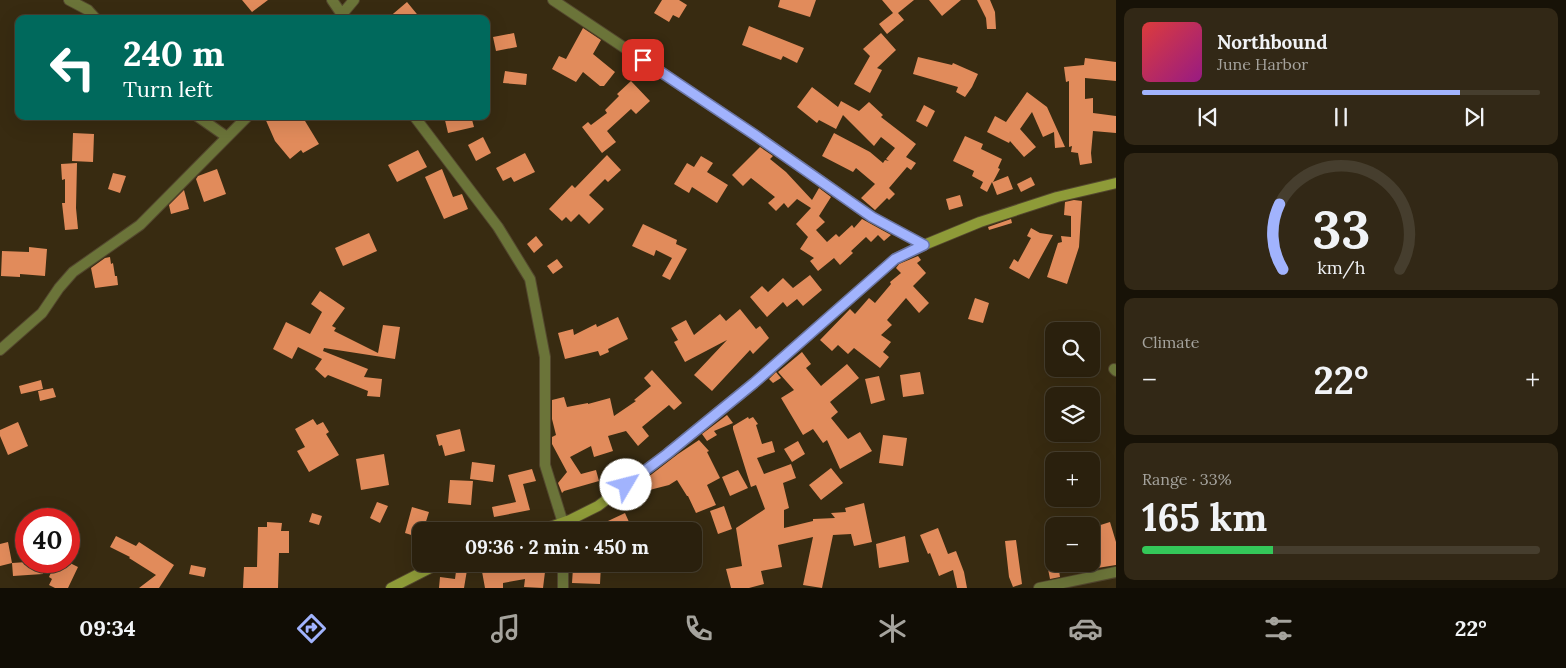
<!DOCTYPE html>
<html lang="en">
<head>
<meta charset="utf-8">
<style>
  :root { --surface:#2a200d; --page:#322816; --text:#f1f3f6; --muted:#a5a39d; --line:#463e2e; --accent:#a1b3fd }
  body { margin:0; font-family:Lora,serif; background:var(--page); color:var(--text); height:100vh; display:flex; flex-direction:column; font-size:19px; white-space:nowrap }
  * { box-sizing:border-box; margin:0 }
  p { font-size:16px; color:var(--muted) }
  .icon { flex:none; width:28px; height:28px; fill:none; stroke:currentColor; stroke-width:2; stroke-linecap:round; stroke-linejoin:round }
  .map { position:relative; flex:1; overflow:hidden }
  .side { display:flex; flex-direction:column; gap:8px; padding:8px; background:#171207; width:450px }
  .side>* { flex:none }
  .guide { position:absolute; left:15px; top:15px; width:475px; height:105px; border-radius:10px; box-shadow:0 5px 20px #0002,0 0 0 1px var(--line); background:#00695c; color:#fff; overflow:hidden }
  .fabs { position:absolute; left:1045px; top:322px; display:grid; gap:10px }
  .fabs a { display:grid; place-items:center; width:55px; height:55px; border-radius:10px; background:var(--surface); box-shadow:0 5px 20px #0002,0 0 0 1px var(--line); font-size:25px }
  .speed { position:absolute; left:15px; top:508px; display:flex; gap:10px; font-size:25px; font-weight:700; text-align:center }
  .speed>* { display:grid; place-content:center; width:65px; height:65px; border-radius:50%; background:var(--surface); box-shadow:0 5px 20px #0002,0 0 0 1px var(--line); line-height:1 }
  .speed .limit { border:8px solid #d22; background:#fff; color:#111 }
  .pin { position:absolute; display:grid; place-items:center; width:42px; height:42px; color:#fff; margin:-21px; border-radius:10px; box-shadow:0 2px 8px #0006 }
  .me { position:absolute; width:55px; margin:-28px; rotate:53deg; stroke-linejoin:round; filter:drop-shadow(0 0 4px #0008) }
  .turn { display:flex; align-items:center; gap:18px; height:105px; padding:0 25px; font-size:22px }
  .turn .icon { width:65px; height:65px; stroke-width:2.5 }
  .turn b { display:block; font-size:35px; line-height:42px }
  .big { font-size:38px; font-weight:700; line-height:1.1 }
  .side .card { flex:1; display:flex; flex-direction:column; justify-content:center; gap:8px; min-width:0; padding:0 18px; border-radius:10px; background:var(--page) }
  .side .dial { align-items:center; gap:0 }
  .dial svg { height:130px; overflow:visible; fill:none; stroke:var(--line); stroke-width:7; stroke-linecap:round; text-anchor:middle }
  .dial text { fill:var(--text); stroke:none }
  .song { display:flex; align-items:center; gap:15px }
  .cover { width:60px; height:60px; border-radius:8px; background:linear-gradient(135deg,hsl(0 70% 55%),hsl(310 70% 35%)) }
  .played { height:5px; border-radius:2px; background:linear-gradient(90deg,var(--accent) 80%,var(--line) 80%) }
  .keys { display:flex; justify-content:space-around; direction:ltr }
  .heat { display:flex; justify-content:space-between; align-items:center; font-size:28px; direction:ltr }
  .charge { height:8px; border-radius:4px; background:linear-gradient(90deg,#34c759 33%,var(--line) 0) }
  .trip { position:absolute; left:412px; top:522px; width:290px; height:50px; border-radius:10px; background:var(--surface); box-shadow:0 5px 20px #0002,0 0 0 1px var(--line); font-weight:700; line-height:50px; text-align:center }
  .tab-bar { display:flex; height:80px; justify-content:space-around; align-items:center; background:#110d05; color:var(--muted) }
  .tab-bar .icon { width:35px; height:35px }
  .tab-bar .selected { color:var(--accent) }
  .tab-bar b { font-size:22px; color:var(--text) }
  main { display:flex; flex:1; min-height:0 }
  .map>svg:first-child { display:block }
</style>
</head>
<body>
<main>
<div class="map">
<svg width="1116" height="588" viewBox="0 0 1116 588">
  <rect width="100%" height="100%" fill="#382b11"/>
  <path fill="#e18b5b" d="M242,0H268L252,12Z
    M662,0H679L687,5L679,18L673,15L669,22L654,13Z
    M780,0H816L810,17L778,7Z
    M882,0H914L898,13L904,20L887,34L879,24L893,13Z
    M929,0H961L942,16Z
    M977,0H990L995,12L996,29H987L986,18Z
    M407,2L421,19H387Z
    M749,26L804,48L797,63L783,56L781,60L742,45Z
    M583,28L601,40L593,54L615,72L604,86H600L583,72L576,82L552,69L559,56L566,59Z
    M514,33L517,47L496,51L493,37Z
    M881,33L896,50L877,68L882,70L870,93L854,84L870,56L863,49Z
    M918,57L952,65L953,63L978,74L972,87L965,97L956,92L958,87L913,74Z
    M1085,58L1116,62V81L1085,78V99L1093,98V113L1116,116V133L1093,131L1091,153L1092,163L1080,165L1078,153L1071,152L1072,146L1069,147V81L1066,82L1064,67L1084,65Z
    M505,71L527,74L526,85L503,83Z
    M631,81L650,101L636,114L631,109L607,131L616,142L602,153L582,127L588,122L591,125L607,113L605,110L619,96L617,94Z
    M812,87L838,107L841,101L859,111L869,102L883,115L881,117L916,144L906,157L916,163L911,170L907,167L889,188L895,194L889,200L887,198L875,210L861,198L875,184L856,168L853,172L822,156L834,133L870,152L883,163L885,160L889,161L886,159L895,148L881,137L874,146L843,115L836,129L819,120L817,123L797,107Z
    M1027,92L1047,107L1065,147L1055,148L1054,132L1043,137L1032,112L1020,129L1036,147L1024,157L1010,141L1009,143L987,132L995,116L1006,122Z
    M924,105L935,111L927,127L916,121Z
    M264,116H302L319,144L303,153L301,150L290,159L275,141Z
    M444,116H471L474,127L448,133Z
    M73,133L94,134L93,162L72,161Z
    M965,136L983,144L981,149L1002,159L998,168L1000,169L993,182L1008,176L1013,189L997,195L992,182L987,192L980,188L983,182L972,176L974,171L953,161Z
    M483,137L491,153L476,161L468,145Z
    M760,147L773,156L770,159L786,172L812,200L819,188L831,197L819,216L825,222L816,230L827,242L836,234L839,237L852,225L854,228L862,219L891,235L884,241L878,235L871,242L866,237L851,251L853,253L840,265L834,258L818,271L810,261L814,258L800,249L808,237L796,224L811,208L797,199L788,208L784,203L776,211L768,203L775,197L751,178L743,186L732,175Z
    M418,150L427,167L397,182L388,165Z
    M525,153L535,172L514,182L511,177L503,181L496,168Z
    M607,155L621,170L608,182L605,179L589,195L604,209L589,224L579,214L571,222L566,217L562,221L549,209L572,185L575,188Z
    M701,156L713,163L707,172L728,185L717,203L692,187L689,193L674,184L687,163L694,167Z
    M77,163L76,208L78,229L65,230L62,203H65V179L62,180L61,164Z
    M217,169L226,194L204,202L196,179L198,176Z
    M442,169L453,197L462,194L468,209L444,219L425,177Z
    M113,173L126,176L120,193L108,189Z
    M1031,177L1035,185L1021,192L1017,184Z
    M184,190L189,209L171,214L169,205Z
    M960,195L963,206L949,210L946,199Z
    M1074,200L1082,201L1079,247L1067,284L1047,277L1058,243L1062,242L1061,236L1071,237V216L1064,215L1065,202Z
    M1011,219L1012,223L989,230L988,227Z
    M643,224L677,240L676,244L687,249L670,280L662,276L672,258L656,250L654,256L632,246Z
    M1031,228L1040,233L1053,235L1029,279L1009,268L1014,259L1018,262L1031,238L1027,236Z
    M369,233L377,251L343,266L335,248Z
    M536,236L543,245L534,253L527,244Z
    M29,247L47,249L45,276L20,274V277L1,276L2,251L29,252Z
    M918,256L921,260L917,263L926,273L913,286L929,303L919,313L906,298L887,320L892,325L881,335L891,342L883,352L889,357L880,368L854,348L848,354L838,345L832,351L820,340L850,309L855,314L869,298L875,303L891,284L890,282L901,273L896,268L899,264Z
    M110,257L111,264L113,263L115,276H117L118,285L95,288L91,268L105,258Z
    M557,259L563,267L553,274L547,266Z
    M810,275L822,290L803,306L797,299L787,307L783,302L767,317L750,297L762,286L768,292L783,278L793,288Z
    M320,291L345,308L332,326L336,328L334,331L378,353L383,325L400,327L395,359L324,348L323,351L368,369L364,377L382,379L380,397L367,396L368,391L328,375L325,378L315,369L322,359L298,347L292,359L273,349L286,322L310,334L322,312L311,304Z
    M975,298L989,303L983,323L968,319Z
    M740,309L756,329L760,326L769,338L753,354L750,350L712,391L694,375L727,340L685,362L674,342L678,340L671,328L686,320L694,335L720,314L726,321Z
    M618,317L628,339L608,349L609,352L600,356L598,351L565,359L558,333L573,329L574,335L596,324L597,327Z
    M802,352L811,364L806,368L821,386L847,364L859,378L830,402L838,412L831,418L848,439L860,432L872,451L840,469L827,440L823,443L813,429L803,435L781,398L794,390L778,372Z
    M652,370L682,403L674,410L669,405L642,427L649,436L638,446L626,431L608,436L613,451L594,457L591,446L570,457L581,474L596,470L599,481L564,491L562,493L558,483L567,472L552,444V437L556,435L552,419V400L564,397L567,407L588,403V404L610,398L614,416L636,401L634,400L651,386L644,378Z
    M776,372L781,378L773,383L769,379Z
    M920,372L924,394L903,397L900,375Z
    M879,376L885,400L871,404L865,379Z
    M41,380L43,389L21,394L19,386Z
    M53,388L56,397L40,401L38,391Z
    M727,415L733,423L714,431L717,435L707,441L702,434Z
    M748,417L749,419L753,417L758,424L756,425L762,444L772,441L775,452L757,458L764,474L791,464L796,478L783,483L789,508L784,510V528L813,521V519L835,518L831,513L846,512L845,508L864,503L872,542L854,546L851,534L833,535L822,588L803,585L813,537L778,545L782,567L761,571L764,584L749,588H731L726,569L742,566L736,528L765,509L756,485L751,487L733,429V426Z
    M313,419L317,425L323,422L329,432L326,434L339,455L309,472L297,451L305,447L295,429Z
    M18,422L28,446L8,455L0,436V430Z
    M460,429L465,451L445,456L442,445L439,446L436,435Z
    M883,435L907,438L903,466L879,463Z
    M699,440L709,451L707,452L720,478L707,485L716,505L696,513L688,496H687L677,480L669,485L626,496V494L678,454Z
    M798,441L805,454L792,462L784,449Z
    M384,454L389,485L361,490L356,459Z
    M472,462L495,465L493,482L470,479Z
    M831,468L843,483L821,500L809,485Z
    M532,469L536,481L523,484L530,510L494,517L492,507L516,502L508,475Z
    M738,470L748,488L730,496L722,477Z
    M450,480L473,481L471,505L448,503Z
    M377,502L388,506L380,523L370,518Z
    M724,506L732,529L718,534L710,511Z
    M412,507L429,512L423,531H421V538L405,533Z
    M312,513L322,516L319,525L309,522Z
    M625,513L629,522L612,530L608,521Z
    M267,522L282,523L281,531H289V553H279L278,588H243L244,567H257L258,527H267Z
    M1110,522L1116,542V565L1091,569V528Z
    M938,528L948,554L956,551L964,572L967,588H957L953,570L939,576L930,553L928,554L920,535Z
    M116,536L136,546L139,542L174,565L159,588H139L156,575L129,558L130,557L110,547Z
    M905,536L909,562L879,568L876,544Z
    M1016,540L1022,584L1013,587L1009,577L1005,541Z
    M8,542L12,563L42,561L43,574L13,576L12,563L0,566V544Z
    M56,561H66L78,567L68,588H55L49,585L52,579L49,577Z
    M457,564H468L464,588H439L440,577L455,579Z
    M492,564H504L505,571L514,569L545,572L543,588L524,587L525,579L503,583V588H485L481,566Z
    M581,564H601L600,584L572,583L573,568H581Z
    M1047,564H1058L1060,577L1050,579Z
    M191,565L206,568L204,577L189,574Z"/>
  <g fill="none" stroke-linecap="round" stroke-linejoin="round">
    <defs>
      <path id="street" d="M69,0L88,10L96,19
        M332,0L345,19
        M553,0L755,135L872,217L924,245
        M338,19L354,0
        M197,116L227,137
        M414,116L498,227L530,279L545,357V465L563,523V531
        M0,350L42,313L59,288L73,272L140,225L248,116
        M1114,369L1116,371
        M563,588V564
        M1039,588L1116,572"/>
      <path id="secondary" d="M539,531L570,520L598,506L667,454L754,383L895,259L924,245L980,222L1057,197L1116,183
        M391,588L438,564"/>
    </defs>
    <use href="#street" stroke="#53472e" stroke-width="12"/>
    <use href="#secondary" stroke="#53472e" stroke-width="12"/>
    <use href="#street" stroke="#6b7439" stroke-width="10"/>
    <use href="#secondary" stroke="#8e9b38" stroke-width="10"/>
  </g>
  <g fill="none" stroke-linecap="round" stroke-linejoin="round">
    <defs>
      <path id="route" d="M626,485L667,454L754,383L895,259L924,245L872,217L755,135L643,60"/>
    </defs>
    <use href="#route" stroke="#6974a4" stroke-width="12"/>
    <use href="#route" stroke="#a1b3fd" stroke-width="9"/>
  </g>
</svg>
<div class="fabs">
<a><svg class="icon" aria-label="search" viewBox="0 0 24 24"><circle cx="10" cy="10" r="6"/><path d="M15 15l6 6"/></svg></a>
<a><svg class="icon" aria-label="layers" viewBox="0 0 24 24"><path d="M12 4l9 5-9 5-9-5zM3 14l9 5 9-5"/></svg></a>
<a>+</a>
<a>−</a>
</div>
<div class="speed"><div class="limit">40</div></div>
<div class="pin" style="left:643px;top:60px;background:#d93025"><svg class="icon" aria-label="arrive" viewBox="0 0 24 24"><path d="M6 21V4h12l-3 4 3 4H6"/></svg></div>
<svg class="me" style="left:626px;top:485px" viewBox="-20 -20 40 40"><circle r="19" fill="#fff"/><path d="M0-13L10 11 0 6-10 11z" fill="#a1b3fd"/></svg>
<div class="trip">09:36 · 2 min · 450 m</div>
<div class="guide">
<div class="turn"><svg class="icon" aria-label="left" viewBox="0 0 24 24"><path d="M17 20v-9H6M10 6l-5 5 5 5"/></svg><div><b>240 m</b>Turn left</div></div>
</div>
</div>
<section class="side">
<div class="card">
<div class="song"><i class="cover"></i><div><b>Northbound</b><p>June Harbor</p></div></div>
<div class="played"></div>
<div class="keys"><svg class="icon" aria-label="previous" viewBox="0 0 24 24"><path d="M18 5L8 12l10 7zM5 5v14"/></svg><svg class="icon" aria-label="pause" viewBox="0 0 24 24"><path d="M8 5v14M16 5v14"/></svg><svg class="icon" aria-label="next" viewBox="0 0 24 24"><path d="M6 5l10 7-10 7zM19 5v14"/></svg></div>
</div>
<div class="card dial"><svg viewBox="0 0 100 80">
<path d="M14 69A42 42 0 1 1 86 69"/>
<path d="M14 69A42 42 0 0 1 12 29" stroke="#a1b3fd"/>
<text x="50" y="56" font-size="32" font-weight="700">33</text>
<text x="50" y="72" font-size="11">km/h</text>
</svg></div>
<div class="card"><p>Climate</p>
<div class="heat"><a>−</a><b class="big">22°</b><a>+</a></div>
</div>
<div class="card"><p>Range · 33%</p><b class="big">165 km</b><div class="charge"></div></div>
</section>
</main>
<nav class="tab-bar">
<b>09:34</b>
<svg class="icon selected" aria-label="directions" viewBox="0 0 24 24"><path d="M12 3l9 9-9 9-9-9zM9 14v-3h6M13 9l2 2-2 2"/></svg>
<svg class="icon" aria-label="music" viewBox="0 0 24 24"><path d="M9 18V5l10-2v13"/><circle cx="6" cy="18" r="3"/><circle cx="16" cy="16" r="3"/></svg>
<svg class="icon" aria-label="phone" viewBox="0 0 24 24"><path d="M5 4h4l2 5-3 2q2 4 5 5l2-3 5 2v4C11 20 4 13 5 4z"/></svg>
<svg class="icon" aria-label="climate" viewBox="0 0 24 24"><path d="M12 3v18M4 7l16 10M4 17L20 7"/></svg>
<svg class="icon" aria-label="car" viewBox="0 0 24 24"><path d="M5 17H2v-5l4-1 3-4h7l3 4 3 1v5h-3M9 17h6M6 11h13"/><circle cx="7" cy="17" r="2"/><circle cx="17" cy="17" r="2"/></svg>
<svg class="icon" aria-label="filters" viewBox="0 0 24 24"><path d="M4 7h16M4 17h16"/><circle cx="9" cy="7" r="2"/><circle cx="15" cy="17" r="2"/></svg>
<b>22°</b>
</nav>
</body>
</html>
